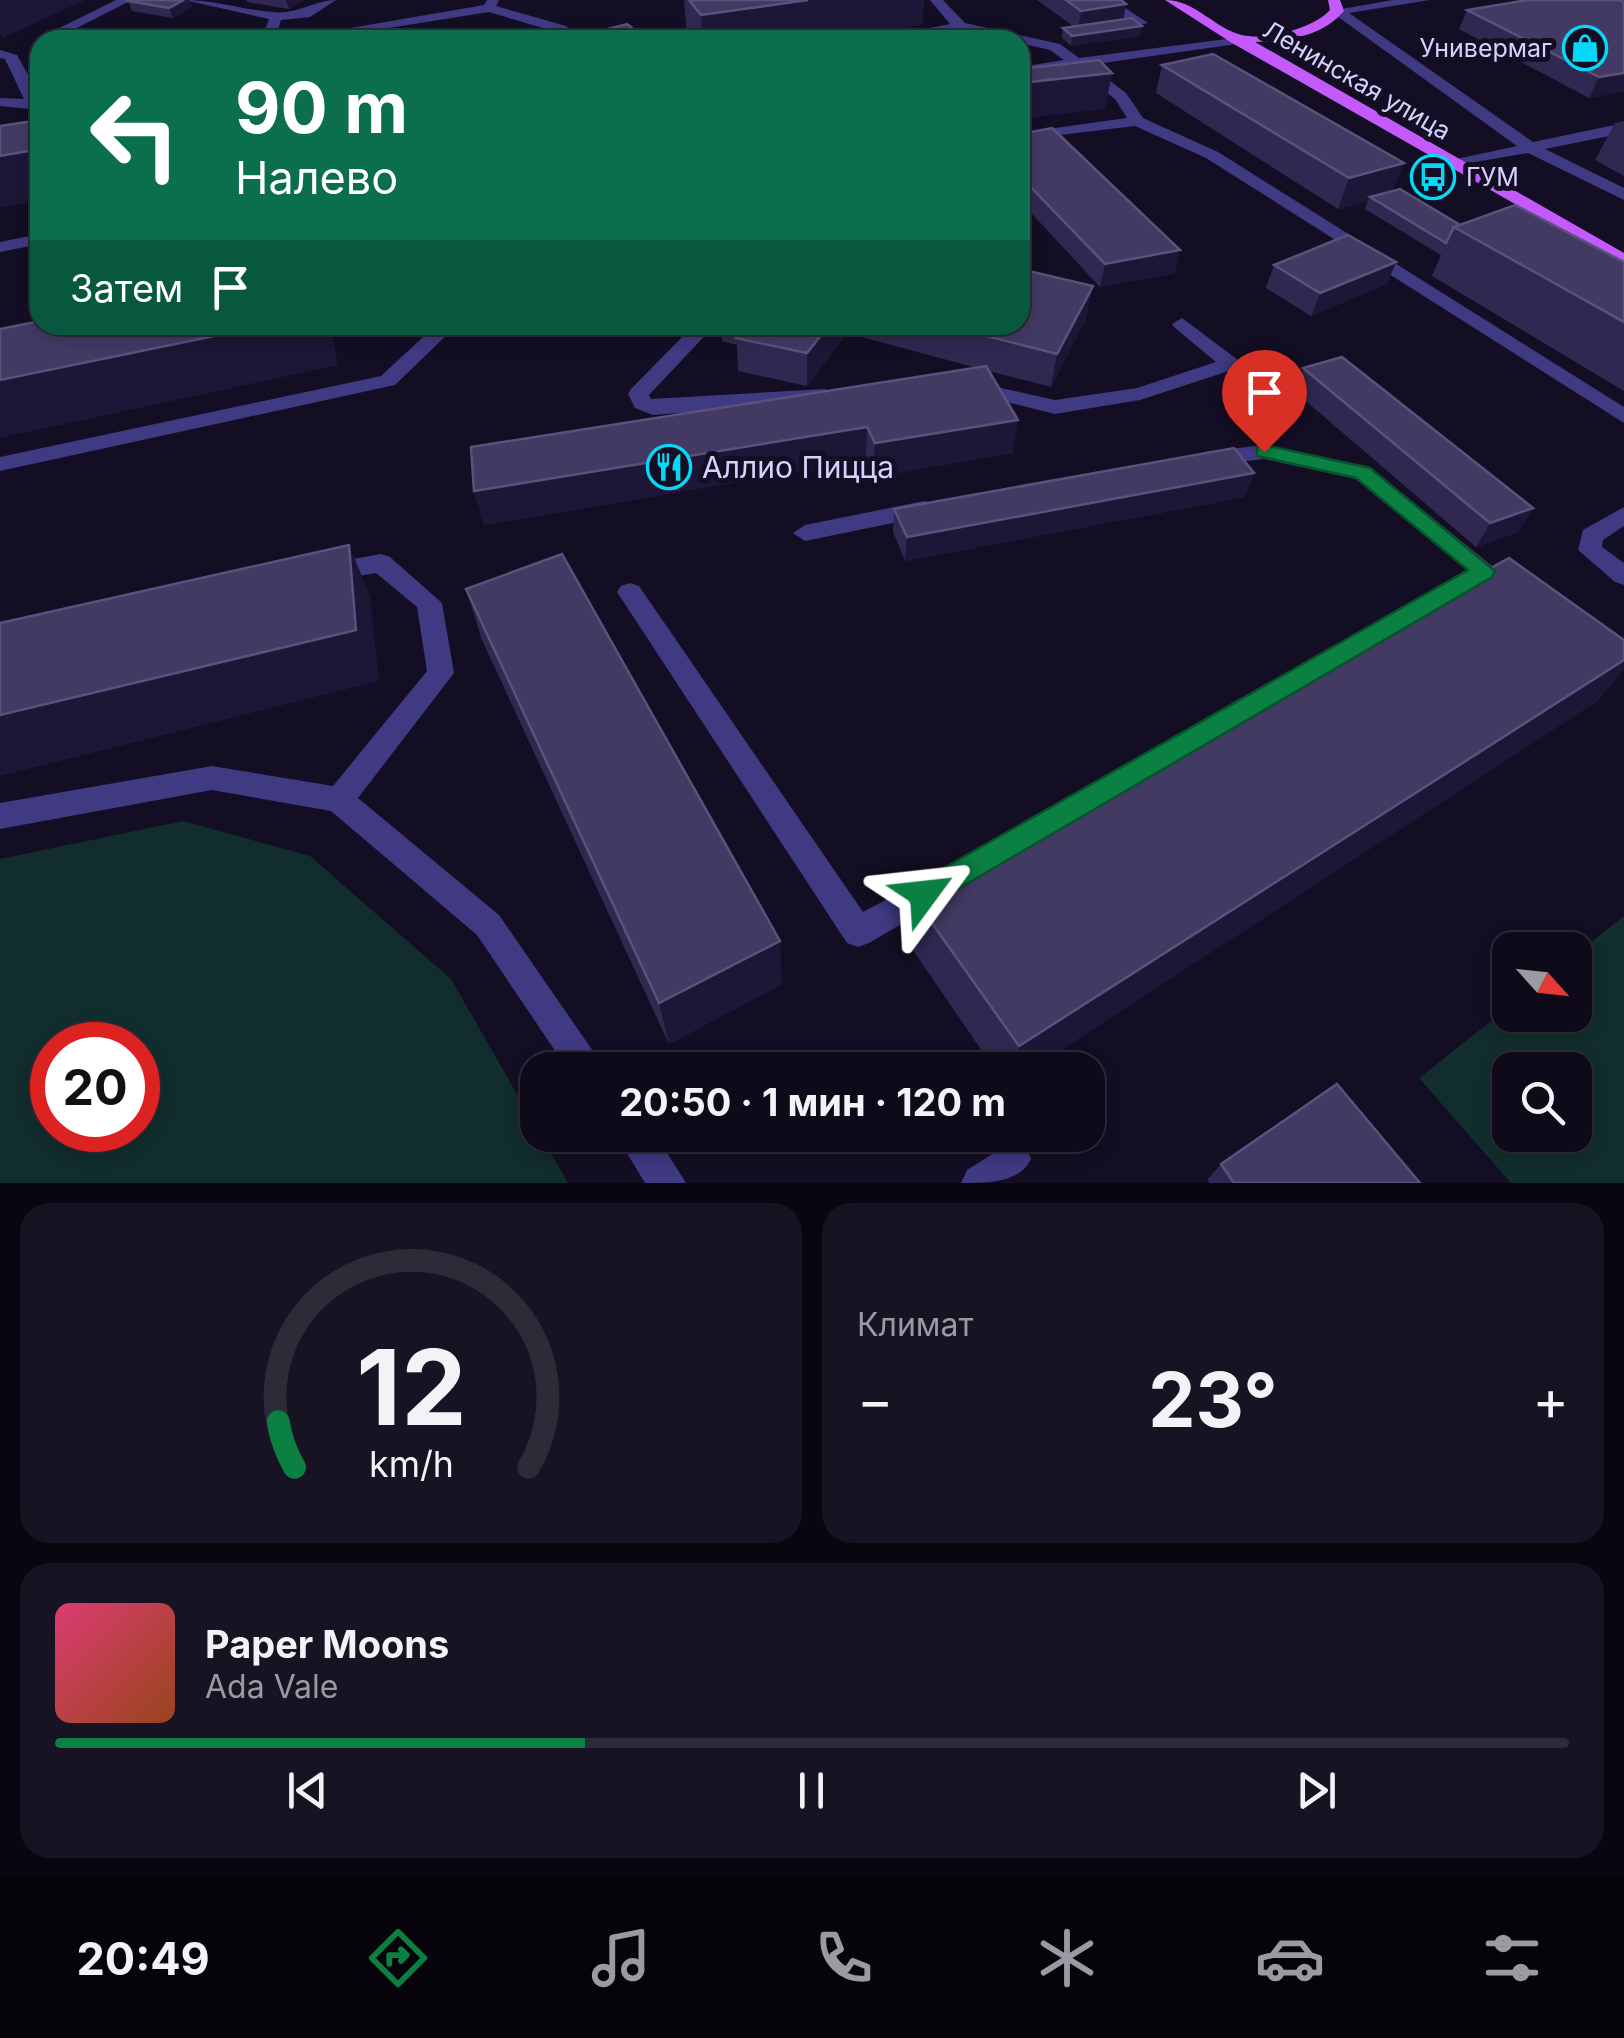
<!DOCTYPE html>
<html lang="ru">
<head>
<meta charset="utf-8">
<style>
  :root { --surface:#0e0a1a; --page:#171323; --text:#f1f3f6; --muted:#9b9aa2; --line:#2e2b39; --accent:#0b8043 }
  body { margin:0; font-family:Inter,sans-serif; background:var(--page); color:var(--text); height:100vh; display:flex; flex-direction:column; font-size:38px; white-space:nowrap }
  * { box-sizing:border-box; margin:0 }
  p { font-size:32px; color:var(--muted) }
  .icon { flex:none; width:55px; height:55px; fill:none; stroke:currentColor; stroke-width:2; stroke-linecap:round; stroke-linejoin:round }
  .map { position:relative; height:1183px; overflow:hidden }
  .drawer { display:flex; flex-direction:column; gap:20px; padding:20px; background:#08060e; flex:1 }
  .drawer>* { flex:none }
  .guide { position:absolute; left:30px; top:30px; width:1000px; height:305px; border-radius:30px; box-shadow:0 5px 15px #0003,0 0 0 2px var(--line); background:#0b6e4f; color:#fff; overflow:hidden }
  .needle { width:65px; rotate:117deg }
  .controls { position:absolute; left:1492px; top:932px; display:grid; gap:20px }
  .controls a { display:grid; place-items:center; width:100px; height:100px; border-radius:20px; background:var(--surface); box-shadow:0 5px 15px #0003,0 0 0 2px var(--line); font-size:50px }
  .speed { position:absolute; left:30px; top:1022px; display:flex; gap:20px; font-size:50px; font-weight:700; text-align:center }
  .speed>* { display:grid; place-content:center; width:130px; height:130px; border-radius:50%; background:var(--surface); box-shadow:0 5px 15px #0003,0 0 0 2px var(--line); line-height:1 }
  .speed .limit { border:15px solid #d22; background:#fff; color:#111 }
  .pin { position:absolute; display:grid; place-items:center; width:85px; height:85px; color:#fff; margin:-102px -42px; border-radius:50% 50% 50% 0; rotate:-45deg; box-shadow:0 0 10px #0007 }
  .pin .icon { rotate:45deg }
  .me { position:absolute; width:110px; margin:-55px; rotate:60deg; stroke-linejoin:round; filter:drop-shadow(0 0 8px #0008) }
  .turn { display:flex; align-items:center; gap:35px; height:210px; padding:0 40px; font-size:45px }
  .turn .icon { width:130px; height:130px; stroke-width:2.5 }
  .turn b { display:block; font-size:70px; line-height:85px }
  .then { display:flex; align-items:center; height:95px; padding:0 40px; background:#0003; gap:20px; font-size:38px }
  .big { font-size:75px; font-weight:700; line-height:1.1 }
  .drawer .widget { flex:1; display:flex; flex-direction:column; justify-content:center; gap:15px; min-width:0; padding:0 35px; border-radius:30px; background:var(--page) }
  .drawer .dial { align-items:center; gap:0 }
  .dial svg { height:260px; overflow:visible; fill:none; stroke:var(--line); stroke-width:7; stroke-linecap:round; text-anchor:middle }
  .dial text { fill:var(--text); stroke:none }
  .song { display:flex; align-items:center; gap:30px }
  .cover { width:120px; height:120px; border-radius:15px; background:linear-gradient(135deg,hsl(340 70% 55%),hsl(20 70% 35%)) }
  .played { height:10px; border-radius:5px; background:linear-gradient(90deg,var(--accent) 35%,var(--line) 35%) }
  .keys { display:flex; justify-content:space-around; direction:ltr }
  .heat { display:flex; justify-content:space-between; align-items:center; font-size:55px; direction:ltr }
  .drawer .tiles { flex:1; display:grid; gap:20px; grid-template-columns:1fr 1fr }
  .widget:last-child { grid-column:span 2 }
  .trip { position:absolute; left:520px; top:1052px; width:585px; height:100px; border-radius:30px; background:var(--surface); box-shadow:0 5px 15px #0003,0 0 0 2px var(--line); font-weight:700; line-height:100px; text-align:center }
  .menu { display:flex; height:160px; justify-content:space-around; align-items:center; background:#06040a; color:var(--muted) }
  .menu .icon { width:70px; height:70px }
  .menu .selected { color:var(--accent) }
  .menu b { font-size:45px; color:var(--text) }
  .map>svg:first-child { display:block }
</style>
</head>
<body>
<div class="map">
<svg width="1624" height="1183" viewBox="0 0 1624 1183">
  <rect width="100%" height="100%" fill="#130e23"/>
  <path fill="#122d2d" fill-rule="evenodd" d="M183,821L310,856L451,979L568,1183H0V859ZM52,1045H138V1130H52Z
    M1624,916V1183H1511L1419,1078L1510,1006V1015H1575V955ZM1510,1070H1575V1135H1510Z"/>
  <g fill="none" stroke-linecap="round" stroke-linejoin="round">
    <path fill="#3f3a82" fill-rule="evenodd" d="M116,0H132L53,40H40V44L35,40Z
      M184,0C215,0 243,10 273,12C297,15 314,0 336,0L310,17L281,20L275,40H261L269,19Z
      M487,0H499L496,6L566,26L584,40H568L556,32L489,12L314,40H281L484,5Z
      M930,0H943L965,23L1060,44L1079,58L1242,37V43L1237,44L1089,65L1126,93L1143,118L1218,152L1624,407V423L1206,158L1135,126L1027,139L1025,136L1033,131L1127,118L1115,99L1074,68L1020,75V67L1064,60L1050,50L1020,43V40L960,30L902,40H871L950,24Z
      M1098,0H1113L1148,23L1136,26Z
      M1393,0H1430L1349,13L1533,142L1624,123V133L1545,149L1624,188V200L1528,153L1447,167V161L1517,146L1330,11Z
      M0,50L17,55L40,96V110L0,106V98L24,99L5,59L0,58Z
      M40,234V244L0,252V242Z
      M1182,318L1238,360V368L1140,400L1055,414L967,392L964,388L974,382L1055,400L1137,388L1216,362L1175,328L1172,324Z
      M436,325H457L395,385L0,471V457L381,376Z
      M694,325H715L649,395L651,399L825,389L835,395L825,401L653,415L635,408L628,394L631,389Z
      M1264,445L1371,468L1507,578L1504,584L1495,587L1484,582L1400,632H1382L1378,625L1382,618L1468,569L1356,479L1264,459L1204,466L1193,459L1204,452Z
      M924,501L932,503L936,509L932,515L805,541L793,533L805,525Z
      M1624,507V526L1603,540L1602,547L1624,563V585L1615,582L1578,550L1583,530Z
      M381,554L390,557L442,603L454,673L358,798L499,915L606,1070H568L477,935L331,811L212,790L0,829V803L212,766L333,786L427,671L417,607L376,573L324,582L312,573L324,564Z
      M630,583L639,586L863,912L936,873L947,877L952,887L947,897L869,943L858,947L847,943L621,598L617,592L621,586Z
      M616,1135H656L686,1183H645Z
      M1013,1141L1026,1146L1031,1159C1019,1183 990,1183 961,1183L967,1170Z"/>
    <path fill="#c45afc" fill-rule="evenodd" d="M1165,0C1196,0 1213,28 1242,35C1266,41 1314,28 1330,10L1328,0H1340L1344,11C1321,38 1287,40 1255,42L1624,253V266L1232,43Z"/>
  </g>
  <path fill="#312851" d="M130,0H189L192,7L173,18L132,11L128,1Z
    M246,0H304L289,9L247,2Z
    M684,0H924L922,25L822,40H690L687,36Z
    M1037,0H1121L1126,4L1123,20L1142,26L1140,36L1071,46L1062,38L1063,28L1073,26Z
    M1624,2V91L1589,98L1459,29L1467,10Z
    M600,31L642,36V40H601Z
    M1162,65L1393,191L1460,225L1624,262V391L1432,276L1441,255L1365,209L1368,201L1338,209L1156,93Z
    M1624,121V176L1595,160L1615,123Z
    M1020,134L1175,273L1100,287L1020,201Z
    M1396,262L1387,284L1311,316L1266,288L1274,265Z
    M1086,319L1051,387L989,371L1013,453L873,477L866,460L484,525L474,491L977,368L847,333L807,386L738,371L737,345L722,341L721,325H1020Z
    M1303,368L1533,508L1518,532L1476,547L1294,391Z
    M1254,473L1245,497L905,561L893,532L894,509Z
    M466,589L782,984L669,1044L482,640Z
    M1624,640V669L1597,701L1030,1070H995L904,937L910,892Z
    M1221,1164L1420,1183H1210L1207,1180Z"/>
  <path fill="#1d1637" d="M0,0H85L3,38L0,33Z
    M184,0H189L192,7L173,18L169,8Z
    M286,0H304L289,9Z
    M808,0H924L922,25L822,40H703L701,15Z
    M1126,4L1123,23L1078,30L1081,11Z
    M1142,26L1140,36L1071,46L1072,36Z
    M1112,73L1105,109L1020,119V83Z
    M1624,73V91L1589,98L1599,77Z
    M40,149V200L0,208V156Z
    M1404,163L1392,194L1370,197L1368,201L1338,209L1349,178Z
    M1180,250L1175,273L1100,287L1105,264Z
    M1396,262L1387,284L1311,316L1320,293Z
    M1093,286L1086,319L1051,387L1057,354Z
    M268,325H330L338,365L0,438V380Z
    M829,325H847V333L807,386V353Z
    M1018,420L1013,453L873,477L875,443Z
    M867,427L866,460L484,525L474,491Z
    M1254,473L1245,497L905,561L907,537Z
    M1533,508L1518,532L1476,547L1490,523Z
    M349,545L370,596L379,681L0,776V715Z
    M1624,660V669L1597,701L1030,1070H1011L1019,1046Z
    M780,941L782,984L669,1044L659,1003Z"/>
  <path fill="#433a64" stroke="#5a527c" stroke-width="2.5" d="M130,0H184L169,8L128,1Z
    M689,0H808L701,15Z
    M1066,0H1121L1126,4L1081,11Z
    M1528,0H1620L1624,2V73L1599,77L1467,10Z
    M1132,18L1142,26L1072,36L1063,28Z
    M627,24L642,36L624,40H611L600,31Z
    M1213,54L1404,163L1349,178L1162,65Z
    M1099,60L1112,73L1020,83V69Z
    M40,120V149L0,156V126Z
    M1052,128L1180,250L1105,264L1020,176V134Z
    M1400,189L1460,225L1454,227L1446,243L1370,197Z
    M1515,205L1624,262V322L1454,227Z
    M1348,235L1396,262L1320,293L1274,265Z
    M1020,269L1093,286L1057,354L944,325H1020Z
    M40,321V325H268L0,380V329Z
    M748,325H829L807,353L736,338Z
    M1342,357L1533,508L1490,523L1303,368Z
    M986,366L1018,420L875,443L867,427L474,491L471,447Z
    M1234,448L1254,473L907,537L894,509Z
    M349,545L356,630L0,715V623Z
    M562,554L780,941L659,1003L466,589Z
    M1509,558L1624,640V660L1019,1046L910,892Z
    M1337,1084L1420,1183H1234L1221,1164Z"/>
  <path fill="#0b8043" stroke="#07532c" stroke-width="2.5" d="M1264,445L1370,468L1495,571L1492,577L934,903L924,907L914,903L910,894L914,885L1468,570L1356,478L1257,456V447Z"/>
  <defs>
    <symbol id="shop-ring" viewBox="-11 -11 22 22"><circle r="9.5" fill="#130e23" stroke="#04d9f8" stroke-width="1.5"/><path d="M-5-2.5h2.3a2.7 3.5 0 0 1 5.4 0H5L5.5 6h-11ZM-1.5-2.5h3a1.5 2.3 0 0 0-3 0Z" fill="#04d9f8"/></symbol>
    <symbol id="bus-ring" viewBox="-11 -11 22 22"><circle r="9.5" fill="#130e23" stroke="#04d9f8" stroke-width="1.5"/><path d="M-5-6H5V4H4V6H2V4H-2V6H-4V4H-5ZM-3.5-4V0h7V-4ZM-3.5 1.2v1.5H-2V1.2ZM2 1.2v1.5H3.5V1.2Z" fill="#04d9f8"/></symbol>
    <symbol id="restaurant-ring" viewBox="-11 -11 22 22"><circle r="9.5" fill="#130e23" stroke="#04d9f8" stroke-width="1.5"/><path d="M-5-6h1v4h1v-4h1v4h1v-4h1v5L-1.5 .5V6h-2V.5L-5-1ZM5-6V6H3V1.5H1.5Q1.5-4 5-6Z" fill="#04d9f8"/></symbol>
  </defs>
  <g fill-rule="evenodd">
    <use href="#shop-ring" x="1560" y="23" width="50" height="50"/>
    <use href="#bus-ring" x="1408" y="152" width="50" height="50"/>
    <use href="#restaurant-ring" x="644" y="442" width="50" height="50"/>
  </g>
  <g text-anchor="middle" dominant-baseline="central" stroke-width="10" stroke-linejoin="round" paint-order="stroke">
    <g font-size="25" fill="#d8d1fe" stroke="#130e23" text-anchor="end">
      <text x="1552" y="48">Универмаг</text>
      <text x="1466" y="177" text-anchor="start">ГУМ</text>
    </g>
    <g font-size="25" fill="#d8d1fe" stroke="#130e23">
      <text transform="translate(1357 80) rotate(30)">Ленинская улица</text>
    </g>
    <g font-size="30" fill="#d8d1fe" stroke="#130e23" text-anchor="start">
      <text x="702" y="467">Аллио Пицца</text>
    </g>
  </g>
</svg>
<div class="controls">
<a><svg class="needle" viewBox="-14 -14 28 28"><path d="M0-13l5 13h-10z" fill="#e53935"/><path d="M0 13l5-13h-10z" fill="#9b9aa2"/></svg></a>
<a><svg class="icon" aria-label="search" viewBox="0 0 24 24"><circle cx="10" cy="10" r="6"/><path d="M15 15l6 6"/></svg></a>
</div>
<div class="speed"><div class="limit">20</div></div>
<div class="pin" style="left:1264px;top:452px;background:#d93025"><svg class="icon" aria-label="arrive" viewBox="0 0 24 24"><path d="M6 21V4h12l-3 4 3 4H6"/></svg></div>
<svg class="me" style="left:924px;top:894px" viewBox="-20 -20 40 40"><path d="M0-17L14 15 0 8-14 15z" fill="#0b8043" stroke="#fff" stroke-width="4"/></svg>
<div class="trip">20:50 · 1 мин · 120 m</div>
<div class="guide">
<div class="turn"><svg class="icon" aria-label="left" viewBox="0 0 24 24"><path d="M17 20v-9H6M10 6l-5 5 5 5"/></svg><div><b>90 m</b>Налево</div></div>
<div class="then">Затем<svg class="icon" aria-label="arrive" viewBox="0 0 24 24"><path d="M6 21V4h12l-3 4 3 4H6"/></svg></div>
</div>
</div>
<section class="drawer">
<div class="tiles">
<div class="widget dial"><svg viewBox="0 0 100 80">
<path d="M14 69A42 42 0 1 1 86 69"/>
<path d="M14 69A42 42 0 0 1 9 55" stroke="#0b8043"/>
<text x="50" y="56" font-size="32" font-weight="700">12</text>
<text x="50" y="72" font-size="11">km/h</text>
</svg></div>
<div class="widget"><p>Климат</p>
<div class="heat"><a>−</a><b class="big">23°</b><a>+</a></div>
</div>
<div class="widget">
<div class="song"><i class="cover"></i><div><b>Paper Moons</b><p>Ada Vale</p></div></div>
<div class="played"></div>
<div class="keys"><svg class="icon" aria-label="previous" viewBox="0 0 24 24"><path d="M18 5L8 12l10 7zM5 5v14"/></svg><svg class="icon" aria-label="pause" viewBox="0 0 24 24"><path d="M8 5v14M16 5v14"/></svg><svg class="icon" aria-label="next" viewBox="0 0 24 24"><path d="M6 5l10 7-10 7zM19 5v14"/></svg></div>
</div>
</div>
</section>
<nav class="menu">
<b>20:49</b>
<svg class="icon selected" aria-label="directions" viewBox="0 0 24 24"><path d="M12 3l9 9-9 9-9-9zM9 14v-3h6M13 9l2 2-2 2"/></svg>
<svg class="icon" aria-label="music" viewBox="0 0 24 24"><path d="M9 18V5l10-2v13"/><circle cx="6" cy="18" r="3"/><circle cx="16" cy="16" r="3"/></svg>
<svg class="icon" aria-label="phone" viewBox="0 0 24 24"><path d="M5 4h4l2 5-3 2q2 4 5 5l2-3 5 2v4C11 20 4 13 5 4z"/></svg>
<svg class="icon" aria-label="climate" viewBox="0 0 24 24"><path d="M12 3v18M4 7l16 10M4 17L20 7"/></svg>
<svg class="icon" aria-label="car" viewBox="0 0 24 24"><path d="M5 17H2v-5l4-1 3-4h7l3 4 3 1v5h-3M9 17h6M6 11h13"/><circle cx="7" cy="17" r="2"/><circle cx="17" cy="17" r="2"/></svg>
<svg class="icon" aria-label="filters" viewBox="0 0 24 24"><path d="M4 7h16M4 17h16"/><circle cx="9" cy="7" r="2"/><circle cx="15" cy="17" r="2"/></svg>
</nav>
</body>
</html>
